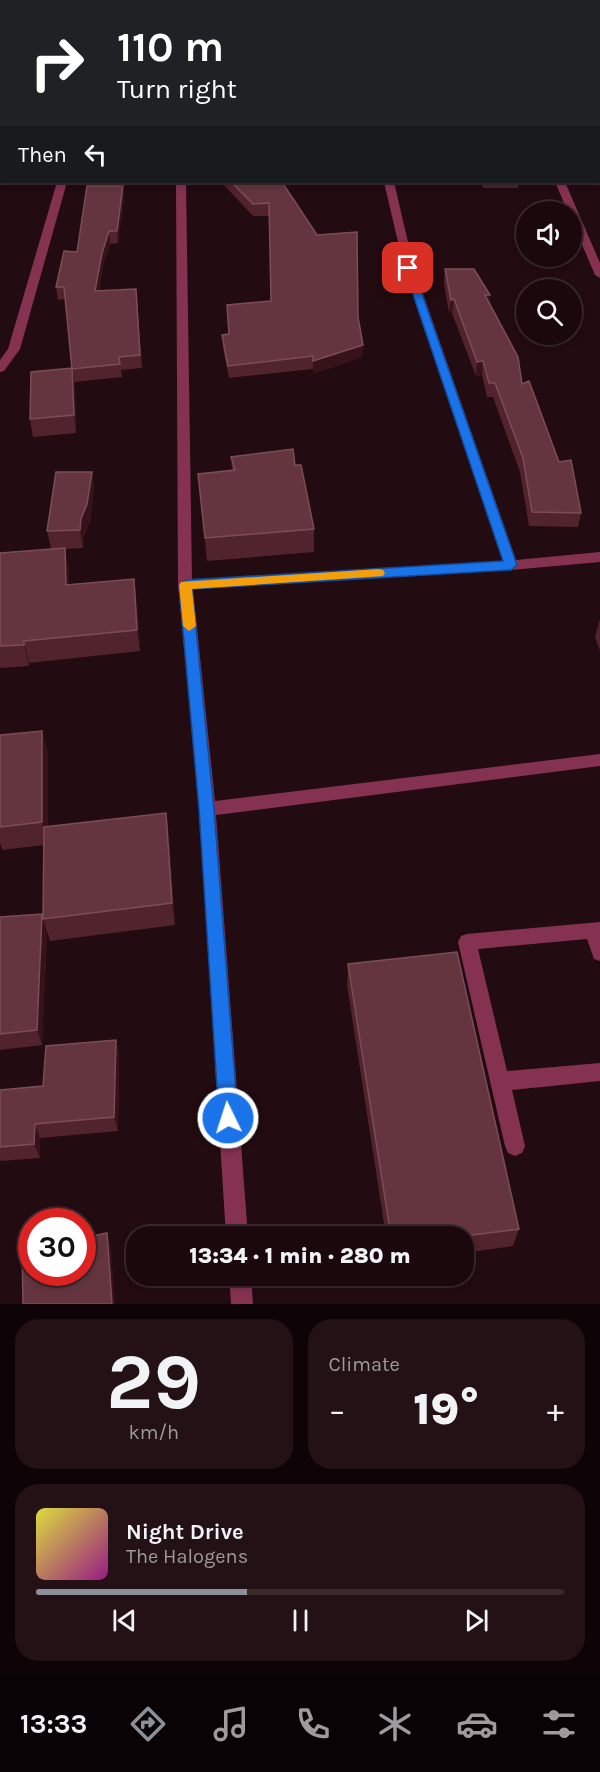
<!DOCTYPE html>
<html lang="en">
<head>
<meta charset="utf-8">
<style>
  :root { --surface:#1a080d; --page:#231116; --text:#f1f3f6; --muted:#9f9a9d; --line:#38292e; --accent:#8c9099 }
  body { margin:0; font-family:Karla,sans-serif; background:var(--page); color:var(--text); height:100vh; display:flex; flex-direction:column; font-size:22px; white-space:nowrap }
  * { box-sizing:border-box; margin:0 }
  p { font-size:20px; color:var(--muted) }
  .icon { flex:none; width:33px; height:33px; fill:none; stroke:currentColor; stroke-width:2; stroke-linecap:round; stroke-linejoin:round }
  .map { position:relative; height:1304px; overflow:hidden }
  .side { display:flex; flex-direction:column; gap:15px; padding:15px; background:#0e0407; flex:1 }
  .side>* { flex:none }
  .banner { position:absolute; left:0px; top:0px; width:600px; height:183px; box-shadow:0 3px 9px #0003,0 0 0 2px var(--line); background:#202124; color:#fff; overflow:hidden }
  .tools { position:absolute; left:516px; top:201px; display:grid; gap:12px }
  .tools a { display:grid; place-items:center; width:66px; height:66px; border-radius:50%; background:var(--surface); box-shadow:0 3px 9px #0003,0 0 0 2px var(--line); font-size:30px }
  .speed { position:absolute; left:18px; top:1208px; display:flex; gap:12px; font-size:30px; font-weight:700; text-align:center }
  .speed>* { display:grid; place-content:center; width:78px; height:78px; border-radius:50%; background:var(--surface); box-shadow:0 3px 9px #0003,0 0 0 2px var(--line); line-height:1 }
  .speed .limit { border:9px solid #d22; background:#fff; color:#111 }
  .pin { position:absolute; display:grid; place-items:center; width:51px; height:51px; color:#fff; margin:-26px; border-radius:12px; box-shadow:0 3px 9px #0006 }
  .me { position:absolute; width:66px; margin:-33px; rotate:356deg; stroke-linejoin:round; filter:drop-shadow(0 0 4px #0008) }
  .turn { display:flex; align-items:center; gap:21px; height:126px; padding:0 18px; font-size:27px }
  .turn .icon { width:78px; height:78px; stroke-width:2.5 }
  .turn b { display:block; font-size:42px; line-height:51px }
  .then { display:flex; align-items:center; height:57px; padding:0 18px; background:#0003; gap:12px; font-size:22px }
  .big { font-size:45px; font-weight:800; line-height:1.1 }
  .side .card { flex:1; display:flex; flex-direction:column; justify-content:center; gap:9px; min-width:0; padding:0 21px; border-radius:24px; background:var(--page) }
  .side .dial { align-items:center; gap:0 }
  .dial b { font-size:78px; line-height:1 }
  .song { display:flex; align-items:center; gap:18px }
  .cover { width:72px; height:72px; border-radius:9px; background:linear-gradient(135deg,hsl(60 70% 55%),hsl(310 70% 35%)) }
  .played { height:6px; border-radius:3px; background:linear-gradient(90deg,var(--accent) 40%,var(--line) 40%) }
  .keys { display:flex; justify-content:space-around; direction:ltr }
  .heat { display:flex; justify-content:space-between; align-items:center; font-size:33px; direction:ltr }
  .side .tiles { flex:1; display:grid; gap:15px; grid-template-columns:1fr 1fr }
  .card:last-child { grid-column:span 2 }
  .trip { position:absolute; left:126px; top:1226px; width:348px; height:60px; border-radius:24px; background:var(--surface); box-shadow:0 3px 9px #0003,0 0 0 2px var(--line); font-weight:800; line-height:60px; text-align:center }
  .menu { display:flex; height:96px; justify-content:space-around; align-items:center; background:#0a0305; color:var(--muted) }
  .menu .icon { width:42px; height:42px }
  .menu .active { color:var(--accent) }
  .menu b { font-size:27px; color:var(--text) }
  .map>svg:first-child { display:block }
</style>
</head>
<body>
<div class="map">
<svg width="600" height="1304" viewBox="0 0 600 1304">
  <rect width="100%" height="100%" fill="#220b11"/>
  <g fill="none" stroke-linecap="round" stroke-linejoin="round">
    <path fill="#853251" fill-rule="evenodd" d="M130,0H138L129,2Z
      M336,0H344V2H336Z
      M484,0H492V2H484Z
      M598,78H600V84H598Z
      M57,182H67L20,349L4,371L0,372V360L8,349Z
      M176,182H186L192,580L503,561L404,268L384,182H394L414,268L516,560L600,552V562L511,570L193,589L215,801L600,754V766L216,815L248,1236H226L199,809L178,585Z
      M555,182H565L600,263V278L595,275L572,221V212H568Z
      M600,922V961L594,959L587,939L478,949L507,1071L600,1063V1081L512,1090L525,1146L522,1153L515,1156L508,1153L505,1146L458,942L461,936L467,934Z
      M229,1275H251L253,1304H231Z"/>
  </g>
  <path fill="#51232c" d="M529,0H600V19H598V2H530Z
    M598,122H600V186L595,182H598Z
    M221,182H282L358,317L362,357L313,374V369L229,378L223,348L222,335L229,334L227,305L271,301L269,216H253Z
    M481,182H519L518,188H483Z
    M124,198L118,243L110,244L103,265L99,291L137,301L142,368L121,370L122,377L75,382L76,433L33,437L30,419L72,368L65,299L58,300L56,287L77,252Z
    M445,269L490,295L489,303L522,384L559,462L581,513L578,527L529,526L520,472L493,397H487L482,375L476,376L452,313H449L444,283Z
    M231,457L295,465L314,529V552L207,561L198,474L232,471Z
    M92,472L94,489L90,521L84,537L83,548L65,549L69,570V585L137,601L140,651L29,663V666L0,668V553L61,549H51L47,531Z
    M600,619V651L595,637Z
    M42,731L48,754V827L166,813L169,836L175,925L50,941L47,931L42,1045L0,1050V917L43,918L44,845L2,850L0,843V735Z
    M348,964L519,1229L513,1246L464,1253V1236H386L347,985Z
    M116,1040L119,1055L118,1131L40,1138V1158L0,1161V1090L43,1086Z"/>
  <path fill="#361219" d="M2,155V169L0,171V156Z
    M123,186L124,198L118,243L117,231Z
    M109,231L110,244L103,265L96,304L95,291L102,253Z
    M485,295H490L489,308Z
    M454,299L452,313H449L451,300Z
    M363,345L362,357L313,374V361Z
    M483,361L482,375L476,376L477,362Z
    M72,368L75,386L76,433L74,415Z
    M92,472L94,489L90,521L84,537L83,548L80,530L81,519Z
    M65,548L69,570L70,607L66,585Z
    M134,579L137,601L140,651L137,630Z
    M24,641L29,663V666L24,645Z
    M42,731L48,754V845L42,822Z
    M166,813L169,836L175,925L172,903Z
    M42,914L47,931L42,1045L37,1030Z
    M116,1040L119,1055L118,1131L114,1117Z
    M35,1124L40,1138V1158L34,1144Z
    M107,1233L111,1246L115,1304H112Z"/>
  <path fill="#64353f" stroke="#7c4d57" stroke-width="1.5" d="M0,0H70L69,2H2V88H0Z
    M206,0H257V2H206Z
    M360,0H440L441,2H360Z
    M533,0H600V11H598V2H534Z
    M0,97H2V155L0,156Z
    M598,122H600V171L598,169Z
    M231,182H282L317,235L357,232L358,317L363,345L313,361V356L228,366L222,335L229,334L227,305L271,301L269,203L253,204Z
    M87,186H123L117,231H109L102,253L95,291L136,289L140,355L119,357L120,364L72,369L64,287H56L64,251L77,252Z
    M445,269H474L490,295H485L518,357L522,384L529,381L559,462L571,460L581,513L532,512L523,458L495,383H489L483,361L477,362L454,299L451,300Z
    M72,368L74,415L30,419L31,372Z
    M293,449L295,465H301L314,529L205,538L198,474L235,470L231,457Z
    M56,472H92L87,504L81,519L80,530L47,531Z
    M65,548L66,585L134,579L137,630L24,641V645L0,646V553Z
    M42,731V822L0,827V735Z
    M166,813L172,903L43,919L44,827Z
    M42,914L37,1030L0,1034V917Z
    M457,952L519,1229L464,1236H391L348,964Z
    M116,1040L114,1117L35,1124L34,1144L0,1147V1090L43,1086L46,1046Z
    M107,1233L112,1304H23L22,1248L32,1247V1272H82V1238Z"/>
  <path fill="#1a73e8" stroke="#114b97" stroke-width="1.5" d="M408,265L413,268L517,565L511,570L192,589L214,809L238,1118L235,1124L228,1127L222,1124L219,1118L199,809L179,585L185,580L503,561L404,268Z"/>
  <path fill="#f59e0b" d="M379,569L383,570L385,573L383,576L192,589L196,626L189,631L183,626L179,585L181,582Z"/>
</svg>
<div class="tools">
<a><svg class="icon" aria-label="sound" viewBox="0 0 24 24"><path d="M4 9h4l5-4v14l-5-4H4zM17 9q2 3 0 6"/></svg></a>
<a><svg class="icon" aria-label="search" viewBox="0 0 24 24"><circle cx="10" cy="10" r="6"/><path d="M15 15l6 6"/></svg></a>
</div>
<div class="speed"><div class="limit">30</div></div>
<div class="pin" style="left:408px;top:268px;background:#d93025"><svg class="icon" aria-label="arrive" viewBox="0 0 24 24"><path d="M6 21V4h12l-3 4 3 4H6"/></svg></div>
<svg class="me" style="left:228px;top:1118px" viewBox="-20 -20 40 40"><circle r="17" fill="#1a73e8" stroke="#fff" stroke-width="3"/><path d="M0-11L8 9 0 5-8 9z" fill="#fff"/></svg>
<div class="trip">13:34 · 1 min · 280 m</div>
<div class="banner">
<div class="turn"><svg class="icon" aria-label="right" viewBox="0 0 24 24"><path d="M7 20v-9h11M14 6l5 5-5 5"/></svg><div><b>110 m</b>Turn right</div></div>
<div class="then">Then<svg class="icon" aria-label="left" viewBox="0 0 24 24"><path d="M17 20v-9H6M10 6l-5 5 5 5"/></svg></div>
</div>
</div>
<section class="side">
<div class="tiles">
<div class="card dial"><b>29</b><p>km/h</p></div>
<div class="card"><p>Climate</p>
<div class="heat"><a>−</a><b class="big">19°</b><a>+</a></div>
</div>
<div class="card">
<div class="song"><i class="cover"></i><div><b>Night Drive</b><p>The Halogens</p></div></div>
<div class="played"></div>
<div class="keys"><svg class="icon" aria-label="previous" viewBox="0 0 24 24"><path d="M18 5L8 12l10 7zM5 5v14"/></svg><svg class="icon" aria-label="pause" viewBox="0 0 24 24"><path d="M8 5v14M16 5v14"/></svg><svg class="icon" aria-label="next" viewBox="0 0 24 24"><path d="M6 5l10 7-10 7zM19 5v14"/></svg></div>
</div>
</div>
</section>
<nav class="menu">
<b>13:33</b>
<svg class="icon active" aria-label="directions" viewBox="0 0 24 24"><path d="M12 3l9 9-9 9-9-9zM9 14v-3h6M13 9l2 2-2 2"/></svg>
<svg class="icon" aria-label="music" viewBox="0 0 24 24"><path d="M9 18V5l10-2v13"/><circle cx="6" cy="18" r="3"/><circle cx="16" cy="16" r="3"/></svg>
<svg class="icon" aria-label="phone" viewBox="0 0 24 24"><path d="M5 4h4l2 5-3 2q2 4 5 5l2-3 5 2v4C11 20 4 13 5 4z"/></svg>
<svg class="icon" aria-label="climate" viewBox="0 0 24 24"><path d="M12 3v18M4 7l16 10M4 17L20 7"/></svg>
<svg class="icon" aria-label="car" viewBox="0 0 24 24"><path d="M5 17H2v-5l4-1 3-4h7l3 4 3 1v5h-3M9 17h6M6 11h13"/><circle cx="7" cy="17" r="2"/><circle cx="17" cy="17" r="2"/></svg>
<svg class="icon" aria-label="filters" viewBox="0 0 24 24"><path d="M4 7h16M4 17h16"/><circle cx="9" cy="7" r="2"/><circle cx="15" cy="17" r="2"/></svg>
</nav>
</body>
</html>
